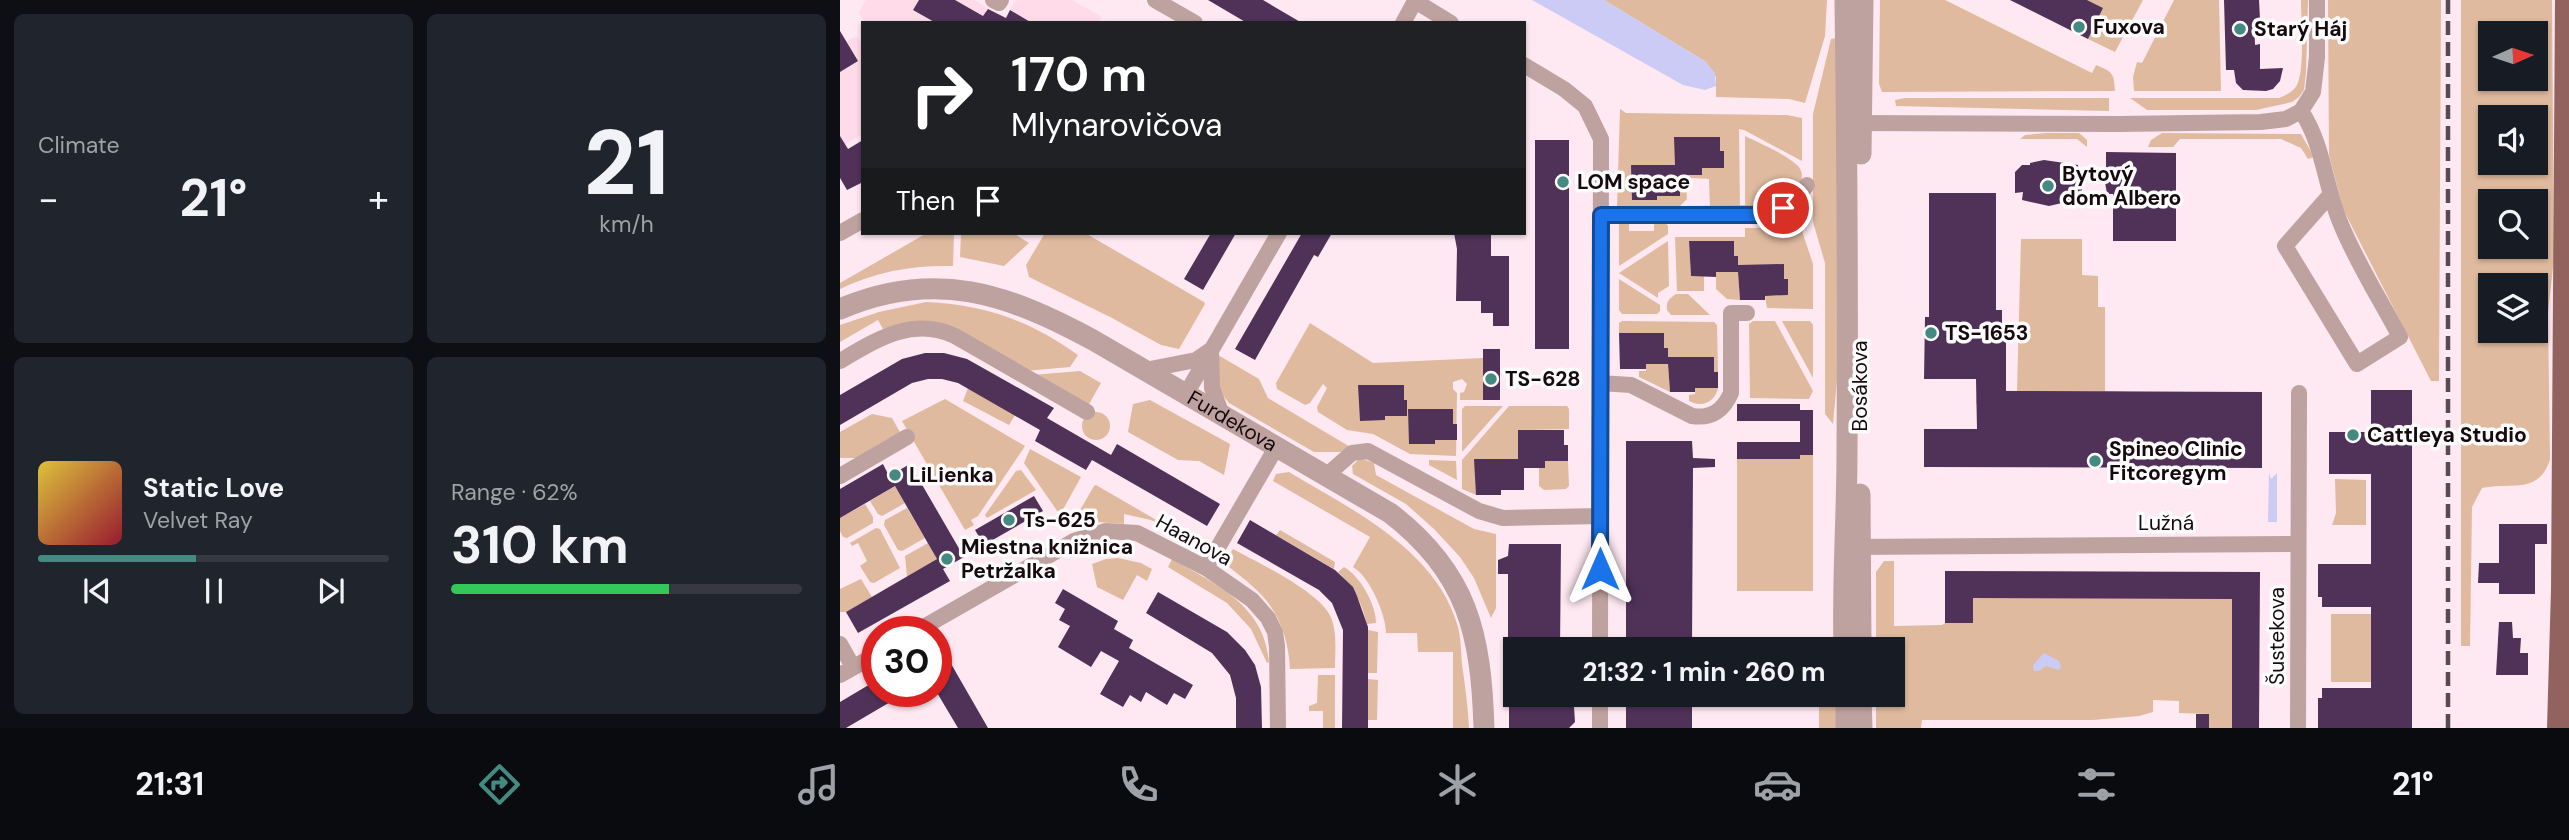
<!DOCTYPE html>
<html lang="en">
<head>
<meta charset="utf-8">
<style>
  :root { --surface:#171b24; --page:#20242c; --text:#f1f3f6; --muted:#9ea1a6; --line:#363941; --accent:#448a82 }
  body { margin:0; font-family:"DM Sans",sans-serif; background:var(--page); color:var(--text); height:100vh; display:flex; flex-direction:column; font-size:26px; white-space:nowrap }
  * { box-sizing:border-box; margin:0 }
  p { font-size:23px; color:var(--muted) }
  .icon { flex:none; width:38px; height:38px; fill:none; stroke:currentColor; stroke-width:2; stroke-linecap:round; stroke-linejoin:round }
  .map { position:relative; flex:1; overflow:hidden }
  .panel { display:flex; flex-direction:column; gap:14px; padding:14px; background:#0d0f14; width:840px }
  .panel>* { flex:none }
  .guide { position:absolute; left:21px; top:21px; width:665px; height:214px; border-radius:0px; box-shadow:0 2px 5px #0004; background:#202124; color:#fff; overflow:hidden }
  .needle { width:46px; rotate:87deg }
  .controls { position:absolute; left:1638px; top:21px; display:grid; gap:14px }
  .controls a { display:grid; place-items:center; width:70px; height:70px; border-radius:0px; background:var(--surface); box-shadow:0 2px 5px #0004; font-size:35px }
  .speed { position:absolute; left:21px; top:616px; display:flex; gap:14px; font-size:35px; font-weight:700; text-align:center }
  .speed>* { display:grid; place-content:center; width:91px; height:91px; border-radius:50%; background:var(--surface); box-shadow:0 2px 5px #0004; line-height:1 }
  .speed .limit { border:10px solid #d22; background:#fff; color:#111 }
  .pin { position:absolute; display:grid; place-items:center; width:60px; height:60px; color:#fff; margin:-30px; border:4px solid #fff; border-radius:50%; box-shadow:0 2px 7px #0007 }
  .me { position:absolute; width:77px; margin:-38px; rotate:0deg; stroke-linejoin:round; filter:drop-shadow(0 0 5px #0008) }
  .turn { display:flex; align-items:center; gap:24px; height:147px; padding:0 35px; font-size:32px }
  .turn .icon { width:91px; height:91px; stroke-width:2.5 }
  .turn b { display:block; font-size:49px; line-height:60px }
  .then { display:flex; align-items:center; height:66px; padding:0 35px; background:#0003; gap:14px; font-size:26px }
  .big { font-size:52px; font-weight:700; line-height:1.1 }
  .panel .card { flex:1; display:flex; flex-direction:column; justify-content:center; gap:10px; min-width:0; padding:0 24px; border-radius:10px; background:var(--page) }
  .panel .dial { align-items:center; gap:0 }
  .dial b { font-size:91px; line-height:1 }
  .song { display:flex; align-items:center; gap:21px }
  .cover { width:84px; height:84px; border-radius:10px; background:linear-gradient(135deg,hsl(50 70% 55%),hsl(350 70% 35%)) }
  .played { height:7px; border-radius:4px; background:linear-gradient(90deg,var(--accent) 45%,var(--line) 45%) }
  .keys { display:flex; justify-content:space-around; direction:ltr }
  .heat { display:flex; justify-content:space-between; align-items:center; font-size:38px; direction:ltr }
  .charge { height:10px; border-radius:5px; background:linear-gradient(90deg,#34c759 62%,var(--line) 0) }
  .panel .tiles { flex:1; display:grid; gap:14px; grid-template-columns:repeat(2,1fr) }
  .trip { position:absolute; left:663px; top:637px; width:402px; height:70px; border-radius:0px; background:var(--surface); box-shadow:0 2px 5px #0004; font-weight:700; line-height:70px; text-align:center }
  .dock { display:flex; height:112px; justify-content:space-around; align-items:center; background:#090b0e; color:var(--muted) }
  .dock .icon { width:49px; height:49px }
  .dock .selected { color:var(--accent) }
  .dock b { font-size:32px; color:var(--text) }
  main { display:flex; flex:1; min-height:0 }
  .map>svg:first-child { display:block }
</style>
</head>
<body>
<main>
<section class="panel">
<div class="tiles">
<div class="card"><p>Climate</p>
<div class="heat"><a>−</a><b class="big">21°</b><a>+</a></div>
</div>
<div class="card dial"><b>21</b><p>km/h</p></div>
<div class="card">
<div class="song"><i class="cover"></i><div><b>Static Love</b><p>Velvet Ray</p></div></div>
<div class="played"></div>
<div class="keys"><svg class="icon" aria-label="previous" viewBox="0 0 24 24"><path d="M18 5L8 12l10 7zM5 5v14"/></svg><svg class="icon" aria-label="pause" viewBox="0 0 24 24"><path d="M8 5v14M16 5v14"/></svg><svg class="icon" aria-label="next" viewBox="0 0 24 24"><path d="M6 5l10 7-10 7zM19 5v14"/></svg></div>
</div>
<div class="card"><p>Range · 62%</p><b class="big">310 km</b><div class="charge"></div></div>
</div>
</section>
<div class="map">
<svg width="1729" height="728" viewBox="0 0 1729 728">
  <rect width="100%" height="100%" fill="#fee8f1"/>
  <path fill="#ffdbe9" d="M26,0H134L165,18L176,0H232L262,17L258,23H25L19,13Z
    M0,31L6,41L17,36L23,46V134L0,147Z"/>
  <path fill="#dfba9f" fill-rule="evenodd" d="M764,0H987L985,36L965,103L949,99L876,97V77L866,62Z
    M1040,0H1105L1252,73L1256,65C1273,72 1274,73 1275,91L1042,92L1039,84Z
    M1247,0H1303L1275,52L1248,39L1263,8Z
    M1334,0H1379L1381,91H1294L1293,77L1297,62L1302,63Z
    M1461,0H1468L1466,73L1464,90L1459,97L1452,102L1416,110H1307L1290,98H1439C1446,95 1453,92 1457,85C1465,69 1461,20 1461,0Z
    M1488,0H1601L1599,381H1591L1503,209L1489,155Z
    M1621,0H1712L1714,258L1708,313L1710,460C1698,495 1671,482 1642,488L1632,507L1630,646H1621ZM1650,33H1696V79H1650ZM1650,117H1696V163H1650ZM1650,201H1696V247H1650ZM1650,285H1696V331H1650Z
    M997,38L998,370L993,424L985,414V263L973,222V114L991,39Z
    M1065,98H1269V111L1056,106L1055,100Z
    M780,109L786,113L947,115L962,118V161L904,130L899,129L900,210L870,209L869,179L852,178L846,182L847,199L839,207H777Z
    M1206,133H1239L1247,140V147L1237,139H1180L1185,135Z
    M1322,133L1461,134L1474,157L1468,159L1461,148L1441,139H1340L1333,147H1308L1311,140Z
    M905,136C919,143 948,155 958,166C973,183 941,203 927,207C920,209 911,208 905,209Z
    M814,220L824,221L828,226V234L779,266V222L789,221V231H814Z
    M905,228H961L973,264V309L927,308L925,296L948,295V280L944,279V265H898V256H894V241H849L851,276H864V291H837L835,237H905Z
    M87,233H114L113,266C73,265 37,271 0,289V283Z
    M121,233H173L189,243L164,266L120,257Z
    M205,233H245L364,302L365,304L339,349L321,345L272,318L189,277L186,265Z
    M1181,239H1242V275L1258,276V307H1265V391L1291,392L1136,404L1137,390L1177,391Z
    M828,241L829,286L818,293V298L779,273Z
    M876,272H898L900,300L887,299L876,289Z
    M779,279L820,305V311L817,314H782L779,310Z
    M836,294H848L870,315H831L827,310C826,301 829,299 836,294Z
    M86,302C146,305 188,320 238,355L230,367L185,371L123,336L56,326L43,329L38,320L0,342V325L39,312Z
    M782,321L874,322L877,325L878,372H874V357H828V348H824V333H779V323Z
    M913,321H935L973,391L969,399L910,398L909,324Z
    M942,321H970L973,325V378Z
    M470,323L533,363L643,358V400H620V393L624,392L627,384L622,379L613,382V389L617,393L616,456L570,454L533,434L507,430L478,412L477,407L487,388L483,384L470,403L465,405L437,389L436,383Z
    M378,355L419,379L428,398L512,448L504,452H474L389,403L375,386Z
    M806,364H828L830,392L799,377V371H806Z
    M240,371L261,383L248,406L192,375Z
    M128,388L175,415L169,425L123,401Z
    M855,388H878C875,402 862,408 849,401V395L855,394Z
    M105,399L185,446L138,516L131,520L134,525L125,530L62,421Z
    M310,400L390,444L384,475L359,461L338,460L288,432L293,404Z
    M625,406H663L622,452V409Z
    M669,406H727L729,409V429L678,430L680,459L635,460L636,495L622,489V460Z
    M242 426a14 14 0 1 1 28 0a14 14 0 1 1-28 0Z
    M32,414L52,418L61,434L20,458H0V432Z
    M190,449L241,477L220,515L184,463Z
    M960,455H973V591H897V459H960Z
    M520,458L534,463L536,475L634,529L656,534V608L651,618L634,578L620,557L594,529L566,504L513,474L512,466Z
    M589,460L616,461L617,480L589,465Z
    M705,461H728L729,486L726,489L704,490L699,486V468H705Z
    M181,470L196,490L147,518L145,515L176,471Z
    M449,472C512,510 596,549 618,627C621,639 621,652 622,664C625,685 628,707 629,728H613V652H578L577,633H546C546,615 530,577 513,567L530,537L433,481L436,474Z
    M1495,479L1526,480V525H1492L1496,513Z
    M256,485L337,532L338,534L311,520L284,514V524L257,522L252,511L236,517L254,486Z
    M55,486L65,503L42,516L38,514L30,501Z
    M25,504L33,517V523L7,538L3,537L0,531V518Z
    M67,508L85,538L62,551L58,550L44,525L45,520Z
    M36,528L40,529L60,568L34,583L30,582L20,566L27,561L18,543L12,546L10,543Z
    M440,530L495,562L494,569L436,535Z
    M88,543L97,559L67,577L65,556Z
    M393,549C418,563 484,593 492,620C497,635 495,653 495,668L450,669C448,635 438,608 411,585C404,578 396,573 389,567L388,556Z
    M278,558L301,563L312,569L307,581L297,575L283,600L257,587L252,564L266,559Z
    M332,559C377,585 424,605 429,662L427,663L411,629L387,603L328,567Z
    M1044,561H1054V626L1102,625L1105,623V571L1302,572L1392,599V728H1369V714L1339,713V701L1313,700V712L1299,716L1253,720H1082L1081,728H1036V695H1054V649H1036V572Z
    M504,567C521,577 536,605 536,623L527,624C521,600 515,590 498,572Z
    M21,579L32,597L6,612H0V589Z
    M1491,614H1531V682H1491Z
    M528,630L538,632L537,673H528Z
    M478,675H495V728H483V711H469V706L477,703Z
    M528,679L538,680L537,720H528Z
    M979,695H998L999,728H979Z"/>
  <path fill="#cccbf6" d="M692,0H764L866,62L875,73L876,86L865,90L843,85Z
    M1429,473L1431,479L1437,473V522H1428Z
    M1204,653L1219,661L1221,666L1219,670L1206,666L1199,671H1194L1193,665Z"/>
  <path fill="#503259" d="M79,0H115L143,16L148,9L166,18L170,10L192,23H96L73,10Z
    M368,0H423L462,23H407Z
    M1170,0H1247L1263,8L1248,39Z
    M1384,0H1419L1420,19H1414L1415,45L1420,44V69L1443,68L1440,81L1433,89L1426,91L1403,90L1396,83L1394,70H1386Z
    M0,31L18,61L0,72Z
    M0,136L8,149L23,140V182L7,190L0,178Z
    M834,137H880V151H884V168H862V175H840V196H817V200H792L791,165H835Z
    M695,140H729V349H695Z
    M1266,152L1336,153V241H1273V194H1267L1263,170L1266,169Z
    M1204,160L1238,165L1239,173L1242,172V193L1235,200L1209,206L1182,200L1183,192L1175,193V172L1182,165H1190V163Z
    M1089,193H1156V310H1162V341H1166V391L1422,392V468L1084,467V429H1137L1136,379H1084L1085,317H1089Z
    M371,233H396L363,290L344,279Z
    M462,233H492L478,257L474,255L415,360L395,349Z
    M614,233H651V256H669V326H653V313H641V301H616L617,249Z
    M849,241H894V256H898V265L944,264V279H948V295L925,296V300H900L898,272H876V277L851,276Z
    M779,333H824V348H828V363V357H874V372H878V388H855V392H830L828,364H806V369H780Z
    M643,349H660V400H643Z
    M85,353H104L127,359L214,408L207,418L271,455L277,444L380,504L367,526L252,460L246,470L195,441L200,430L118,383L102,379H88L72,383L0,425V395L62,359Z
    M518,385H564V400H567V416H545V420L520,421Z
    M1531,390H1572V728H1478V698H1482V688H1531V607H1482V597H1478V564H1531V474H1489V432H1531Z
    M897,404H960V410H973V455H960V459H897V442H960V421H897Z
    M568,409H613V424H617V440H595V444H569Z
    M678,430H724V445H728V461H705V468H684V490H661V495H636L634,459H678Z
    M786,441H852L853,458L875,459V467L853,468L852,649H786Z
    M43,464L49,476L70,464L124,557L103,569L110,581L18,633L6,612L97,559L55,486L0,518V489Z
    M194,496L203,511L144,545L135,530Z
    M410,520L495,570L513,587L517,596L528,627V728H502L503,630L492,603L479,590L397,543Z
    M1659,524H1707V544H1695V594H1659V583H1638L1639,563H1659Z
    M669,544H721L720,649H668V574H658V560L668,556Z
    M1105,571L1420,572L1419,728H1392V599L1133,598V623H1105Z
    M223,589L278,621L274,629L293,640L289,648L353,685L345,699L334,693L327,705L306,692L301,702L290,695L283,707L260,694L279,661L261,651L251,667L218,647L230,626L219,620L225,609L215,603Z
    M318,592L387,632L405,650L415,665L421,687L422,728H396V698L390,675L372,653L306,613Z
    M1659,622H1672L1673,638H1681L1680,653H1688V675H1656Z
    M105,657L110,662L148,728H118L96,691V663Z
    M37,680V691H69L6,728H0V702Z
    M669,695H722V706L734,707L735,722L729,728H669Z
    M786,695H852V728H786Z
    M1356,714H1369V728H1356Z"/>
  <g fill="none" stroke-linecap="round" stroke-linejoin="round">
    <path stroke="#bea29f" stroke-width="16" d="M153,0L159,3L161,0
      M315,0L355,23
      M563,23L575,1L611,23
      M684,65L724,89L745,106L761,139L760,649
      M1461,111C1483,143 1485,186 1500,222C1516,262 1540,299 1560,337L1517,364L1445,246L1490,195
      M1013,123L1280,124L1421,122L1446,119L1461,111L1473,92L1477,57V0
      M761,215L931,213L955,199L967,185
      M0,233L23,220
      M371,352L372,388L382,415
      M0,361C36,340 72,316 115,336L247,412
      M305,370L356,360L369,351
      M760,383L791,385L852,416C871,419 883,411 891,393V313H907
      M346,394L439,233
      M487,475L512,453L528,451L639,511L663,518L760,516
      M0,476L67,437
      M1012,547L1457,544
      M366,568L437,446
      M75,632L234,541L266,531L297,533L366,568L412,600L428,618L435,632L437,646L438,728
      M0,644L13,667
      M0,675L37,654
      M760,695V728
      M1458,728L1459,393"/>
    <g stroke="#bea29f" stroke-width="21">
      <path d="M1021,154L1023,0"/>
      <path id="s1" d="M0,309C95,268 168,294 253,340L550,513C628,573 641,634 644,728"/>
      <path d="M1020,494L1021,649"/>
      <path d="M1004,649C1002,583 1007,518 1007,452C1008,302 1007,151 1005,0"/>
      <path d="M1021,695L1022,728"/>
      <path d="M1006,728V695"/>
    </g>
    <path stroke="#91625e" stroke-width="26" d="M1720,728L1724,589L1728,0"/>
    <path stroke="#584a50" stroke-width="4.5" stroke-dasharray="14 7" stroke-linecap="butt" d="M1608,728V0"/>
  </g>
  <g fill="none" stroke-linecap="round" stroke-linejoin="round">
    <defs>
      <path id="route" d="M760,569L761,215H918L931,213L943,208"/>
    </defs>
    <use href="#route" stroke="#114b97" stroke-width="18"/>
    <use href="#route" stroke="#1a73e8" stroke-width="12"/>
  </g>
  <g fill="#448a82" stroke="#fcfcfc" stroke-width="2.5">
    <circle cx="1239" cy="27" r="7"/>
    <circle cx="1400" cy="29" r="7"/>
    <circle cx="723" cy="182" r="7"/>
    <circle cx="1208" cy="186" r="7"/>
    <circle cx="1091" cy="333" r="7"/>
    <circle cx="651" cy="379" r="7"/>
    <circle cx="1513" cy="435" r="7"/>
    <circle cx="1255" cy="461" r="7"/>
    <circle cx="55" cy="475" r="7"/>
    <circle cx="169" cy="520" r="7"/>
    <circle cx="107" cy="559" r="7"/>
  </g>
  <g text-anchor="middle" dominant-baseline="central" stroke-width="7" stroke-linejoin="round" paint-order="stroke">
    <g font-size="21" font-weight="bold" fill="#160a0f" stroke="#fcfcfc" text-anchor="start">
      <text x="1253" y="27">Fuxova</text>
      <text x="1414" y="29">Starý Háj</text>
      <text x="1222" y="174">Bytový<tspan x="1222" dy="24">dom Albero</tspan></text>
      <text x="737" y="182">LOM space</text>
      <text x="1105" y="333">TS-1653</text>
      <text x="665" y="379">TS-628</text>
      <text x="1527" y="435">Cattleya Studio</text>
      <text x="1269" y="449">Spineo Clinic<tspan x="1269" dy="24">Fitcoregym</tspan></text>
      <text x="69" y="475">LiLienka</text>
      <text x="183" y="520">Ts-625</text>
      <text x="121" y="547">Miestna knižnica<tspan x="121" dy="24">Petržalka</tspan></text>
    </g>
    <g font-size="21" fill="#160a0f" stroke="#fcfcfc">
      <text transform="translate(1020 386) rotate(-90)">Bosákova</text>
      <text stroke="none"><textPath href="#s1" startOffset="427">Furdekova</textPath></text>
      <text x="1326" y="523">Lužná</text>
      <text transform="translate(354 540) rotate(29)">Haanova</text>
      <text transform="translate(1437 636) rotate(-90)">Šustekova</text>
    </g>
  </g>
</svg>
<div class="controls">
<a><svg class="needle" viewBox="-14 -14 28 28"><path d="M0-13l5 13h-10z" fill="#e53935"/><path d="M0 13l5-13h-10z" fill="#9ea1a6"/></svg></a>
<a><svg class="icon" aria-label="sound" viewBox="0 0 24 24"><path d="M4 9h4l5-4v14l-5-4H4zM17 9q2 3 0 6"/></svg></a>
<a><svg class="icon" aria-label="search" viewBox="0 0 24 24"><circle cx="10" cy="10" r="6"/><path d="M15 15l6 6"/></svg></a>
<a><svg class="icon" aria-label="layers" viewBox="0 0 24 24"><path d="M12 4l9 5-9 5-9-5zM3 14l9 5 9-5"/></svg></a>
</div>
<div class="speed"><div class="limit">30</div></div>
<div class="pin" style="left:943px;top:208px;background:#d93025"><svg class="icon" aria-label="arrive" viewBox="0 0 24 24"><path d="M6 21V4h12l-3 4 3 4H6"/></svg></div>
<svg class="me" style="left:760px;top:569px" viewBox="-20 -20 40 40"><path d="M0-17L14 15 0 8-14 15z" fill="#1a73e8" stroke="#fff" stroke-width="4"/></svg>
<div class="trip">21:32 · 1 min · 260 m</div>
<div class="guide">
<div class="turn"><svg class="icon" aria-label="right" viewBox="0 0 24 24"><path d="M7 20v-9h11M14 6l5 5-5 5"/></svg><div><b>170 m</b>Mlynarovičova</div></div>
<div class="then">Then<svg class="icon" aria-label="arrive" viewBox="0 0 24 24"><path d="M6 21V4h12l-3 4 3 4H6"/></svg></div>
</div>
</div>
</main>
<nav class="dock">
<b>21:31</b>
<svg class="icon selected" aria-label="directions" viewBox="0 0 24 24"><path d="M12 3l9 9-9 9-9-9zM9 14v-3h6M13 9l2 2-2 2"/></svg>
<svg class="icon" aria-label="music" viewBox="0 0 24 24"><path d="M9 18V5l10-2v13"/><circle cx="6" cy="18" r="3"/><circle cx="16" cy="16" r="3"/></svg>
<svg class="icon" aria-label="phone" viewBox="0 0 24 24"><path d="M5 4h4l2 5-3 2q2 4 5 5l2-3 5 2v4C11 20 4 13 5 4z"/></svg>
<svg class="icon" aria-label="climate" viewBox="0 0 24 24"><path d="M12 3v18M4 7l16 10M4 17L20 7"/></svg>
<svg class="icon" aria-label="car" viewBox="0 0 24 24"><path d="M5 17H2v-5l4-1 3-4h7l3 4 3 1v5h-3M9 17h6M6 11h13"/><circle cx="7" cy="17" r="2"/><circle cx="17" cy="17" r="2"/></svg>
<svg class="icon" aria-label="filters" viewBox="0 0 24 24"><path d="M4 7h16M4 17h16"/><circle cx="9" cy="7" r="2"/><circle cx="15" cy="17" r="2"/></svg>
<b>21°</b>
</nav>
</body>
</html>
